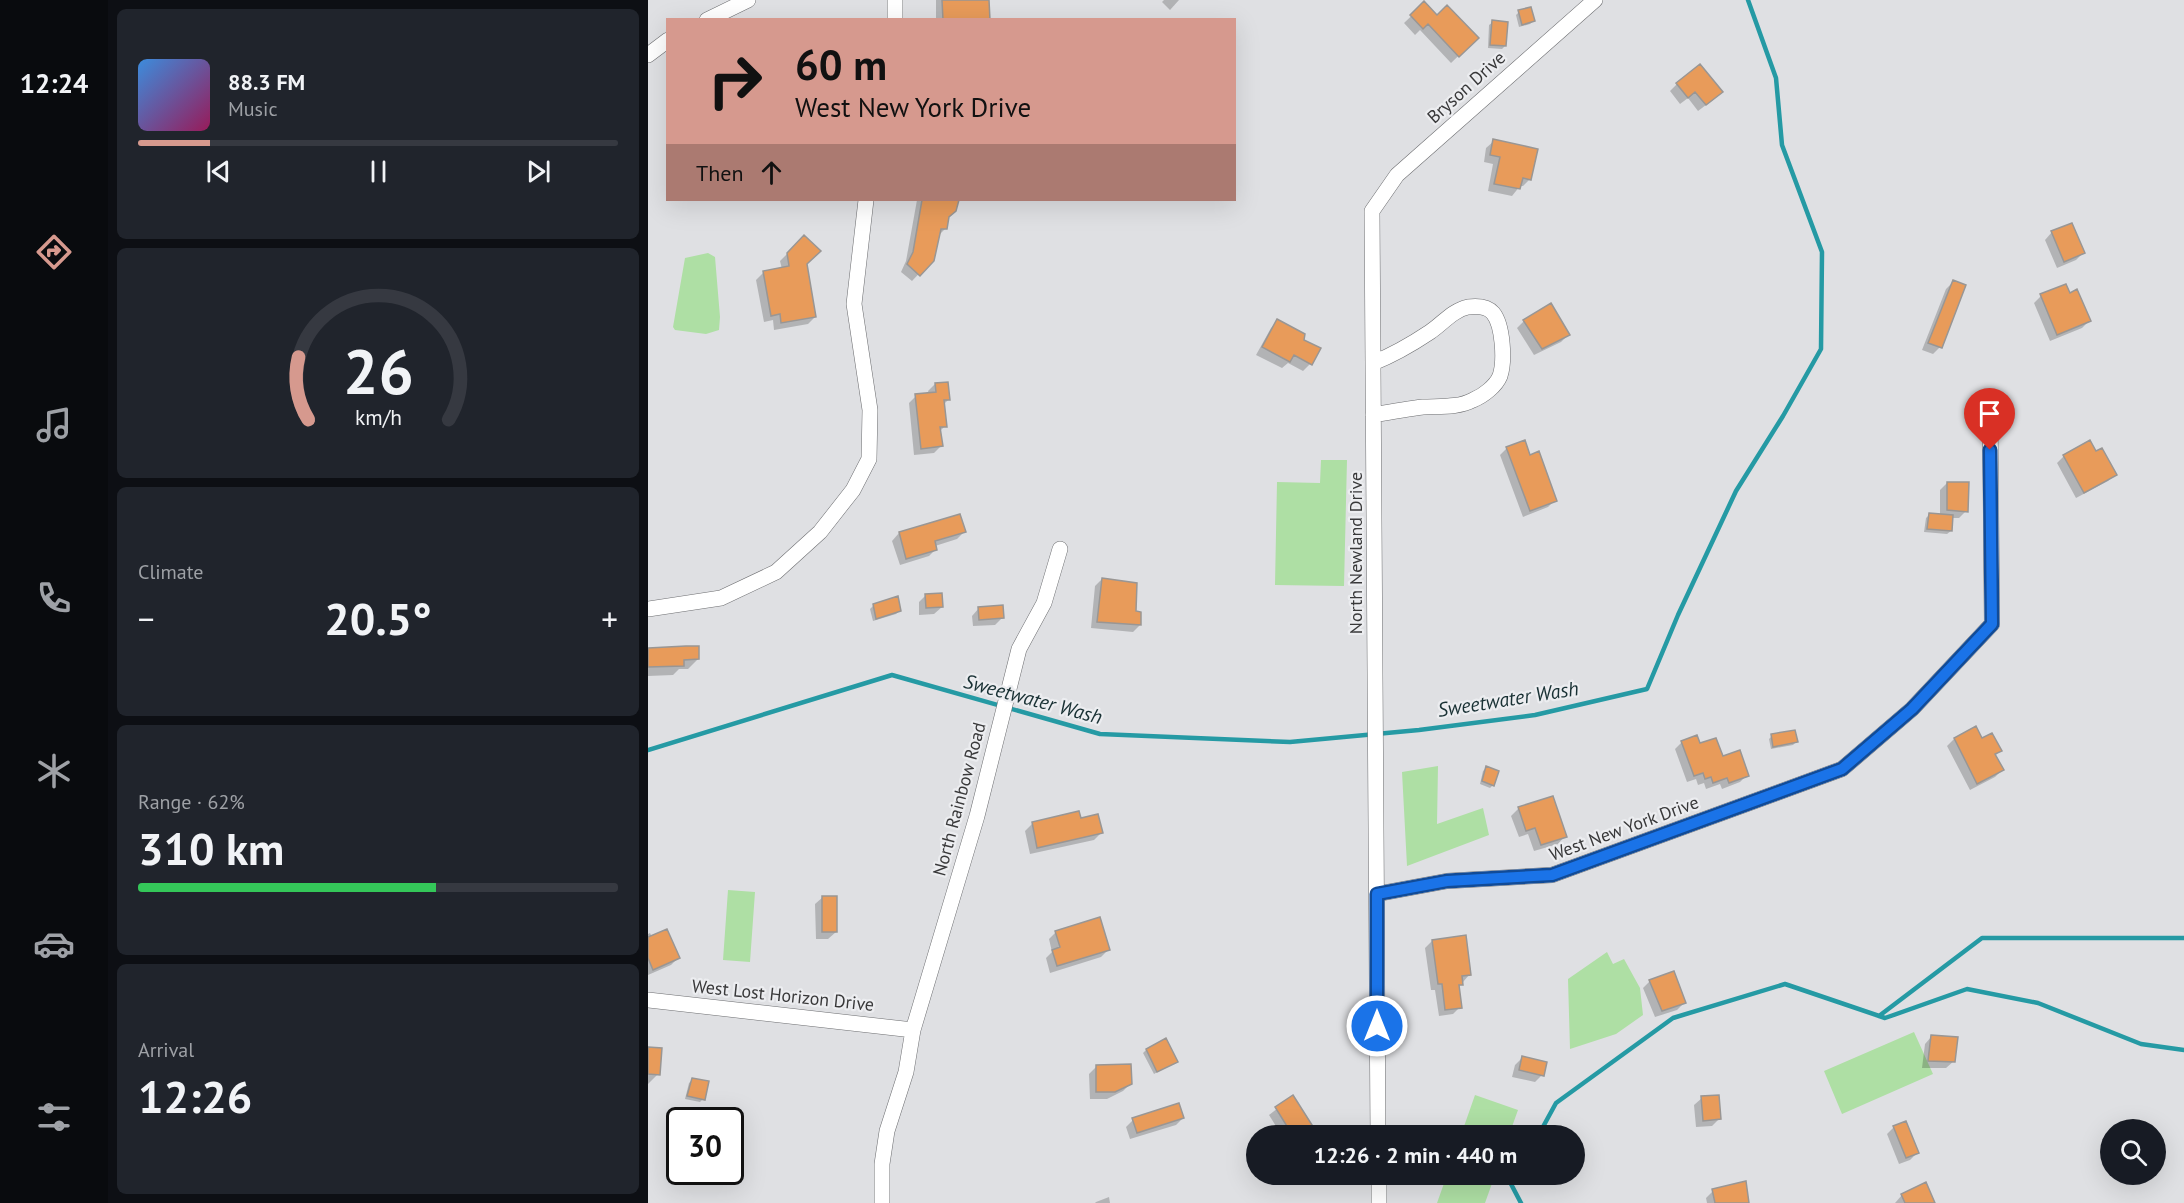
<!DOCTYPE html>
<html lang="en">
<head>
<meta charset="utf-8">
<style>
  :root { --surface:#171b24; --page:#20242c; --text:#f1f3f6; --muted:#9ea1a6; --line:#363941; --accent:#d6998e }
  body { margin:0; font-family:"PT Sans",sans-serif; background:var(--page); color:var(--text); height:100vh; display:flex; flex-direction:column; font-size:22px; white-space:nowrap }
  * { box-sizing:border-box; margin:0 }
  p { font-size:20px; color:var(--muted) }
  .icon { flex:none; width:33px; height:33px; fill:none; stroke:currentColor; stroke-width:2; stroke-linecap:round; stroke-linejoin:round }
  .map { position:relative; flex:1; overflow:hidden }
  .drawer { display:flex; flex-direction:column; gap:9px; padding:9px; background:#0d0f14; width:540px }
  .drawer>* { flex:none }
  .top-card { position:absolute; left:18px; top:18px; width:570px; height:183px; border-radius:0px; box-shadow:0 6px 24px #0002; background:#d6998e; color:#111; overflow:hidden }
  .buttons { position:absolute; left:1452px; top:1119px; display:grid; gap:12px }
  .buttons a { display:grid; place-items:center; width:66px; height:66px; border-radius:50%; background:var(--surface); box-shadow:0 6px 24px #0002; font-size:30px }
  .speed { position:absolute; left:18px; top:1107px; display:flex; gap:12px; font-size:30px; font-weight:700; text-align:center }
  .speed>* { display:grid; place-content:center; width:78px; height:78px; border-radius:50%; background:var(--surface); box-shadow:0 6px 24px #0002; line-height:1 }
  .speed .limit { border:3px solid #111; border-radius:9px; background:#fff; color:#111 }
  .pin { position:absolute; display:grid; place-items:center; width:51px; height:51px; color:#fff; margin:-62px -26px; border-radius:50% 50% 50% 0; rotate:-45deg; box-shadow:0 0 6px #0007 }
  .pin .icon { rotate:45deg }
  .me { position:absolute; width:66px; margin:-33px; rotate:0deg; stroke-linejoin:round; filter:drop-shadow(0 0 4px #0008) }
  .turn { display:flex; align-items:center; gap:21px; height:126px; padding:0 30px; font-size:27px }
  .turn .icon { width:78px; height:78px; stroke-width:2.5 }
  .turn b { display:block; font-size:42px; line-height:51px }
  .then { display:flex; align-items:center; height:57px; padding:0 30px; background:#0003; gap:12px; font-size:22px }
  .big { font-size:45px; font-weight:800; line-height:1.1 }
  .drawer .tile { flex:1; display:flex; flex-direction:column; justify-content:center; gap:9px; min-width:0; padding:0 21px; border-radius:9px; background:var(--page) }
  .drawer .dial { align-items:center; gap:0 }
  .dial svg { height:156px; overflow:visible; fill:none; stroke:var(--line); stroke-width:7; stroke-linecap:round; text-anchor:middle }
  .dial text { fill:var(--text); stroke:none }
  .song { display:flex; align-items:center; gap:18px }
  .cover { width:72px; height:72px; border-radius:9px; background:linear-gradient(135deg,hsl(210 70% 55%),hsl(330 70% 35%)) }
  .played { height:6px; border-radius:3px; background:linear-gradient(90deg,var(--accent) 15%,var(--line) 15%) }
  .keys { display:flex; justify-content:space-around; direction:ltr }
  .heat { display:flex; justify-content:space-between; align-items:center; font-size:33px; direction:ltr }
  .charge { height:9px; border-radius:4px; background:linear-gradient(90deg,#34c759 62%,var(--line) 0) }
  .trip { position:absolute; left:598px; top:1125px; width:339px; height:60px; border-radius:30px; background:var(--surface); box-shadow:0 6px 24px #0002; font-weight:800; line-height:60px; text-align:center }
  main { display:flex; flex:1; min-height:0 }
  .tab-bar { display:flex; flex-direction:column; width:108px; justify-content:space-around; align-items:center; background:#090b0e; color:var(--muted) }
  .tab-bar .icon { width:42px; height:42px }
  .tab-bar .current { color:var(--accent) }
  .tab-bar b { font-size:27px; color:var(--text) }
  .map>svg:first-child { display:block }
</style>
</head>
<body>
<main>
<nav class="tab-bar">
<b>12:24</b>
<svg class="icon current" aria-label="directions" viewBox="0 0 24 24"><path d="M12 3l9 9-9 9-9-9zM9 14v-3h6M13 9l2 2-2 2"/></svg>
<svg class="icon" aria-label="music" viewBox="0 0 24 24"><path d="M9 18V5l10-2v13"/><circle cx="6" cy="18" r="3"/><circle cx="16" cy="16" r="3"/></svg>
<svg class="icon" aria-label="phone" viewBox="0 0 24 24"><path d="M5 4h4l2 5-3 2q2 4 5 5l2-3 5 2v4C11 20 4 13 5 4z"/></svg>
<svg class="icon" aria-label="climate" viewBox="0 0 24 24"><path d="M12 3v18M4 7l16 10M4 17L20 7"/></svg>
<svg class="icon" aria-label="car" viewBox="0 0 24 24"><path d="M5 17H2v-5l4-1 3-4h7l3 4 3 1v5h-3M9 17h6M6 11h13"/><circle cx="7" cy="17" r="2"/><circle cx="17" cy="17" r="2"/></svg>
<svg class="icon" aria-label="filters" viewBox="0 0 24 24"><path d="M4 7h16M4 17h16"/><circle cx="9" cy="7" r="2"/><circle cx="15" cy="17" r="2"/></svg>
</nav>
<section class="drawer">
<div class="tile">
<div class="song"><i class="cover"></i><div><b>88.3 FM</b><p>Music</p></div></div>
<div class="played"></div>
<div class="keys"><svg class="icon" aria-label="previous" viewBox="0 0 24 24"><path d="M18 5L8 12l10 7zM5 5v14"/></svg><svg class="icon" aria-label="pause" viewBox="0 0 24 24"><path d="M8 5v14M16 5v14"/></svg><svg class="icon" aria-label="next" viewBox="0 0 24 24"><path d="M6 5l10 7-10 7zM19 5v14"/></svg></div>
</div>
<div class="tile dial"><svg viewBox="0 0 100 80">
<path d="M14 69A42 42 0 1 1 86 69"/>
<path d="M14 69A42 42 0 0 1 9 37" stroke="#d6998e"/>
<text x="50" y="56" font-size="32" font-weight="700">26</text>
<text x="50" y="72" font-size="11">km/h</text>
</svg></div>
<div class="tile"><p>Climate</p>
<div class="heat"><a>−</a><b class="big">20.5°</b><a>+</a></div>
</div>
<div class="tile"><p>Range · 62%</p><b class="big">310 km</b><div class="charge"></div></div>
<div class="tile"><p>Arrival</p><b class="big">12:26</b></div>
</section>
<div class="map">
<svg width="1536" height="1203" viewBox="0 0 1536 1203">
  <rect width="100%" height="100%" fill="#dfe0e3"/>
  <path fill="#aedfa4" d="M60,253L67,257L72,317L71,330L58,334L27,330L25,327L37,258Z
    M673,460H699L696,586L627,585L629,482L672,483Z
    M790,766L789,824L835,808L841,835L759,866L754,772Z
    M80,890L107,892L102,962L75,960Z
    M959,952L965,964L976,959L992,988L995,1015L968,1034L922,1049L920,979Z
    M1266,1032L1285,1074L1194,1114L1176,1071Z
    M827,1095L870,1110L861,1135H813Z
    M799,1175V1174L847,1175L837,1203H789Z"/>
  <path fill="#0003" d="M288,0H340V20H288Z
    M516,0H531L522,10L514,2Z
    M776,4L789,17L829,38L803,63L772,30L767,35L756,23Z
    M871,12L885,21L882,24L871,27L868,15Z
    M845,22L857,46L854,49L840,48L841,25Z
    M1029,84L1066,99L1050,111L1040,98L1032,104L1022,91Z
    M846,141L882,179L875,186H872L864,196L840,191L845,164L836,162L838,148Z
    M269,200H306L308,204L300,217L298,228L290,236L284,260L264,281L253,272L258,261Z
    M1404,232L1435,253L1428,260L1409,268L1397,240Z
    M156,237L157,264L167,317L160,324L126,330L125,320L116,322L108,280L116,272L134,269L132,261Z
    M1305,282L1292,347L1285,354L1274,350L1298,289Z
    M1421,295L1441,321L1434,328L1402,341L1386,303L1393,296Z
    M630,321L662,364L655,371L640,363L634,368L608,355L623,328Z
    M876,321L920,335L913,342L886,355L869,328Z
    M287,384L301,399L295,405L297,426L291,432L293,446L286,453L266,455L261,403L268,396L281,394L280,391Z
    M859,448L881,457L907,500L900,507L875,517L852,455Z
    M1448,453L1467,474L1460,481L1428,498L1409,463L1416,456Z
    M1299,483L1318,511L1311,518H1304L1303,531L1299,534L1276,532L1278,518L1281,515L1292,516V490Z
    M316,532L309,539L287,546L288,549L281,556L252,565L244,541L251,533Z
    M454,579L486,612L492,625L485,632L443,628L447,586Z
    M278,595L294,607L286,614L271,615V602Z
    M225,606L251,611L248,614L225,621L222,609Z
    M331,608L354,618L347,625L325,626L324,616Z
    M0,649L50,659L40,669H31L25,675L0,676Z
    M1124,736L1148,742L1145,745L1123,749L1121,739Z
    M1306,739L1333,740L1352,751L1347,756L1354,770L1347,777L1322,790L1299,746Z
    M1034,742L1051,745L1099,775L1092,782L1074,789L1072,784L1058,789L1056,783L1050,785L1048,779L1039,782L1027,749Z
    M838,768L845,785L842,788L832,784L835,771Z
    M904,798L917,836L910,844L886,851L880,834L871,837L863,816L870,809Z
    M432,820L453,833L446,840L382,854L377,831L384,824Z
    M175,897L188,932L180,939H168L167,904Z
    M408,932L460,950L453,957L402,973L398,958L404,952L401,939Z
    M2,933L4,937L30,958L23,965L0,975V934Z
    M784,941L821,975L810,988L812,1007L805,1014L791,1016L787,990H783L777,948Z
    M1002,981L1036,1003L1029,1010L1007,1017L995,988Z
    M1284,1036L1306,1061L1298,1068H1274L1277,1044Z
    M0,1048L10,1074L0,1084Z
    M498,1050L528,1061L506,1074L495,1053Z
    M874,1058L894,1075L887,1082L864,1077L867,1065Z
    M448,1067L482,1084L475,1091L459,1099H442L441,1074Z
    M44,1080L55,1099L52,1102L37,1099L41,1083Z
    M644,1097L669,1136H634L621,1115Z
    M1054,1098L1071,1119L1064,1126L1048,1127L1046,1105Z
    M535,1118L528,1125L482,1139L478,1127L485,1120Z
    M1246,1127L1269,1153L1262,1160L1251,1164L1239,1134Z
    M1277,1184L1287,1203H1247L1254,1195Z
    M1065,1191L1100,1203H1059L1058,1198Z
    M461,1197L462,1203H447L448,1202Z"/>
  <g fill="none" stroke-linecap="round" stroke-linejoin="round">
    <path stroke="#259aa4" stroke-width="4.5" d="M0,750L244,675L452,734L642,742L771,730L887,715L999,689L1030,615L1088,491L1135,416L1173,349L1174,252L1134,145L1128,78L1100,0
      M1231,1016L1334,938H1536
      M890,1136L908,1103L1025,1018L1137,984L1237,1018L1319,989L1390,1003L1493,1044L1536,1050
      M869,1174L863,1184L873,1203"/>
  </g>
  <path fill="#e89b5a" stroke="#999694" stroke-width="1.5" d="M294,0H341L342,20H295Z
    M776,1L789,15L799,5L831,38L811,57L780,24L775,29L762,15Z
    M883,7L887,21L874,25L870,10Z
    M844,20L860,22L858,46L842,45Z
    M1052,64L1075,92L1058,105L1047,92L1040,98L1028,83Z
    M845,139L890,149L883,180L875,178L872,189L846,184L852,157L842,155Z
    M274,200H311L308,211L301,217L299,229H293L286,261L272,276L259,264L265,252Z
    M1424,223L1437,253L1416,262L1403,231Z
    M156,235L173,251L159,264L168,317L133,323L132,314L123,316L115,271L141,266L139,253Z
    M1305,280L1318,285L1294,348L1280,343Z
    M1418,284L1422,293L1429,289L1443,321L1409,335L1392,294Z
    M903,303L922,335L894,349L875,320Z
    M629,319L657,334L656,340L673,348L664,365L646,355L642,362L614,347Z
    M300,382L302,400H296L299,427H292L295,446L273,449L267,394L288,392L287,383Z
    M877,440L882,455L891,451L909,501L882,511L858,447Z
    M1442,440L1448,451L1454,448L1469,475L1436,493L1415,455Z
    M1299,482H1321L1320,512L1299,510Z
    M1281,513L1305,515L1304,531L1279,529Z
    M312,514L318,532L287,541L289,550L258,559L251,532Z
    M454,578L489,583L488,611L493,612V625L449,622Z
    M294,593L295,607L278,608L277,594Z
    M250,596L253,611L228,619L225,604Z
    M355,605L356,618L331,620L330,607Z
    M38,646H51V659L36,660V666L0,667V648Z
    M1328,726L1334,738L1344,733L1354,751L1347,754L1356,770L1329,784L1306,738Z
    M1147,730L1150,742L1125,747L1123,734Z
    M1049,735L1052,743L1068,738L1075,756L1092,750L1101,776L1081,783L1079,778L1065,783L1063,777L1057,779L1055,773L1046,776L1033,741Z
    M838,766L851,771L846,786L834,781Z
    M905,796L919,837L893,845L887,828L878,831L870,807Z
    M431,811L433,818L450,814L455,833L389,848L384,822Z
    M174,896H189V932H174Z
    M452,917L462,950L409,966L404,950L412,947L407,931Z
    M19,929L32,958L5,970L0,958V937Z
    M818,935L823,975L814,976L815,985H811L814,1008L797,1010L794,984H790L784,940Z
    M1026,971L1038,1003L1014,1011L1001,980Z
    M1283,1035L1310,1037L1307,1062L1280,1061Z
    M518,1038L530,1062L509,1072L498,1049Z
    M0,1047L14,1048L12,1075L0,1074Z
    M874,1056L899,1062L896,1076L871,1070Z
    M483,1064L484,1084L467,1092H448V1065Z
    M44,1078L61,1081L57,1100L39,1096Z
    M645,1095L671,1136H645L627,1107Z
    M1071,1095L1073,1119L1055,1121L1053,1096Z
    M531,1103L536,1118L489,1133L484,1118Z
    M1258,1121L1271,1153L1258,1158L1245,1126Z
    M1098,1181L1101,1203H1067L1064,1189Z
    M1278,1182L1287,1203H1257L1253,1194Z"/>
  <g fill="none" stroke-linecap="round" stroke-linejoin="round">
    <defs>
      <path id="minor" d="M247,0V20
        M59,20L100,0
        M0,55L20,40
        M725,363C745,355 764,344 782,332C794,324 805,310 820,307C828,306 839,306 845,313C855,325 857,361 852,376C848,386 835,396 825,400C810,408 791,406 775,407C759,409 742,412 725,415
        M0,609L73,598L128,572L172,532L205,490L221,459L222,410L206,304L218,200
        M729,894L799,881L904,875L1194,769L1264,709L1344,624L1342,406
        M0,1000L265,1030
        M730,1136L724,211L749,175L947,0
        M731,1174V1203
        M234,1203V1164L239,1131L258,1072L265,1030L329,816L371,649L396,603L412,549"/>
    </defs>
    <use href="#minor" stroke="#6d6e71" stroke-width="16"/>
    <use href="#minor" stroke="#fff" stroke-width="15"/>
  </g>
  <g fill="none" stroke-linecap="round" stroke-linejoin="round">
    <defs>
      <path id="route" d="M729,1026V894L799,881L904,875L1194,769L1264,709L1344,624L1342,450"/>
    </defs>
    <use href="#route" stroke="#114b97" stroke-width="15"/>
    <use href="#route" stroke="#1a73e8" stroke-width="10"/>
  </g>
  <g text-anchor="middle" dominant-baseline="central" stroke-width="4.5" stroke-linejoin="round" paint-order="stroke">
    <g font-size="18" fill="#39393a" stroke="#ecedf0">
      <text transform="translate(818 87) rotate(-42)">Bryson Drive</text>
      <text transform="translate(707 553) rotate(-90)">North Newland Drive</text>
      <text transform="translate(311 799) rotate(-75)">North Rainbow Road</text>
      <text transform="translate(976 828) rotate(-20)">West New York Drive</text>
      <text transform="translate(135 995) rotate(6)">West Lost Horizon Drive</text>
    </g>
    <g font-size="20" font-style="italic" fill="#193134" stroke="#ecedf0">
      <text transform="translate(385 699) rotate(15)">Sweetwater Wash</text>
      <text transform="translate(860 699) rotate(-9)">Sweetwater Wash</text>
    </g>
  </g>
</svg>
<div class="buttons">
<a><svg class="icon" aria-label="search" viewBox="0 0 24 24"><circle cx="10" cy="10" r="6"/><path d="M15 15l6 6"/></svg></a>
</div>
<div class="speed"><div class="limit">30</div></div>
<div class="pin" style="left:1342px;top:450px;background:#d93025"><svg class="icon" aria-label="arrive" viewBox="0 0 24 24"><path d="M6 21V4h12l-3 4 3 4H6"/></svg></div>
<svg class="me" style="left:729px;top:1026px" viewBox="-20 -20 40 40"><circle r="17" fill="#1a73e8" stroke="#fff" stroke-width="3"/><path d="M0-11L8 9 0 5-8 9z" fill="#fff"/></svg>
<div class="trip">12:26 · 2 min · 440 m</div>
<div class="top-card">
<div class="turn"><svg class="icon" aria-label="right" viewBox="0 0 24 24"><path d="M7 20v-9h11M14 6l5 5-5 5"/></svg><div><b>60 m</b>West New York Drive</div></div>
<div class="then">Then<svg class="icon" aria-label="ahead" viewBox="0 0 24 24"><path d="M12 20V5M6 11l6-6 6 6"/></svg></div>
</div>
</div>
</main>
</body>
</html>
